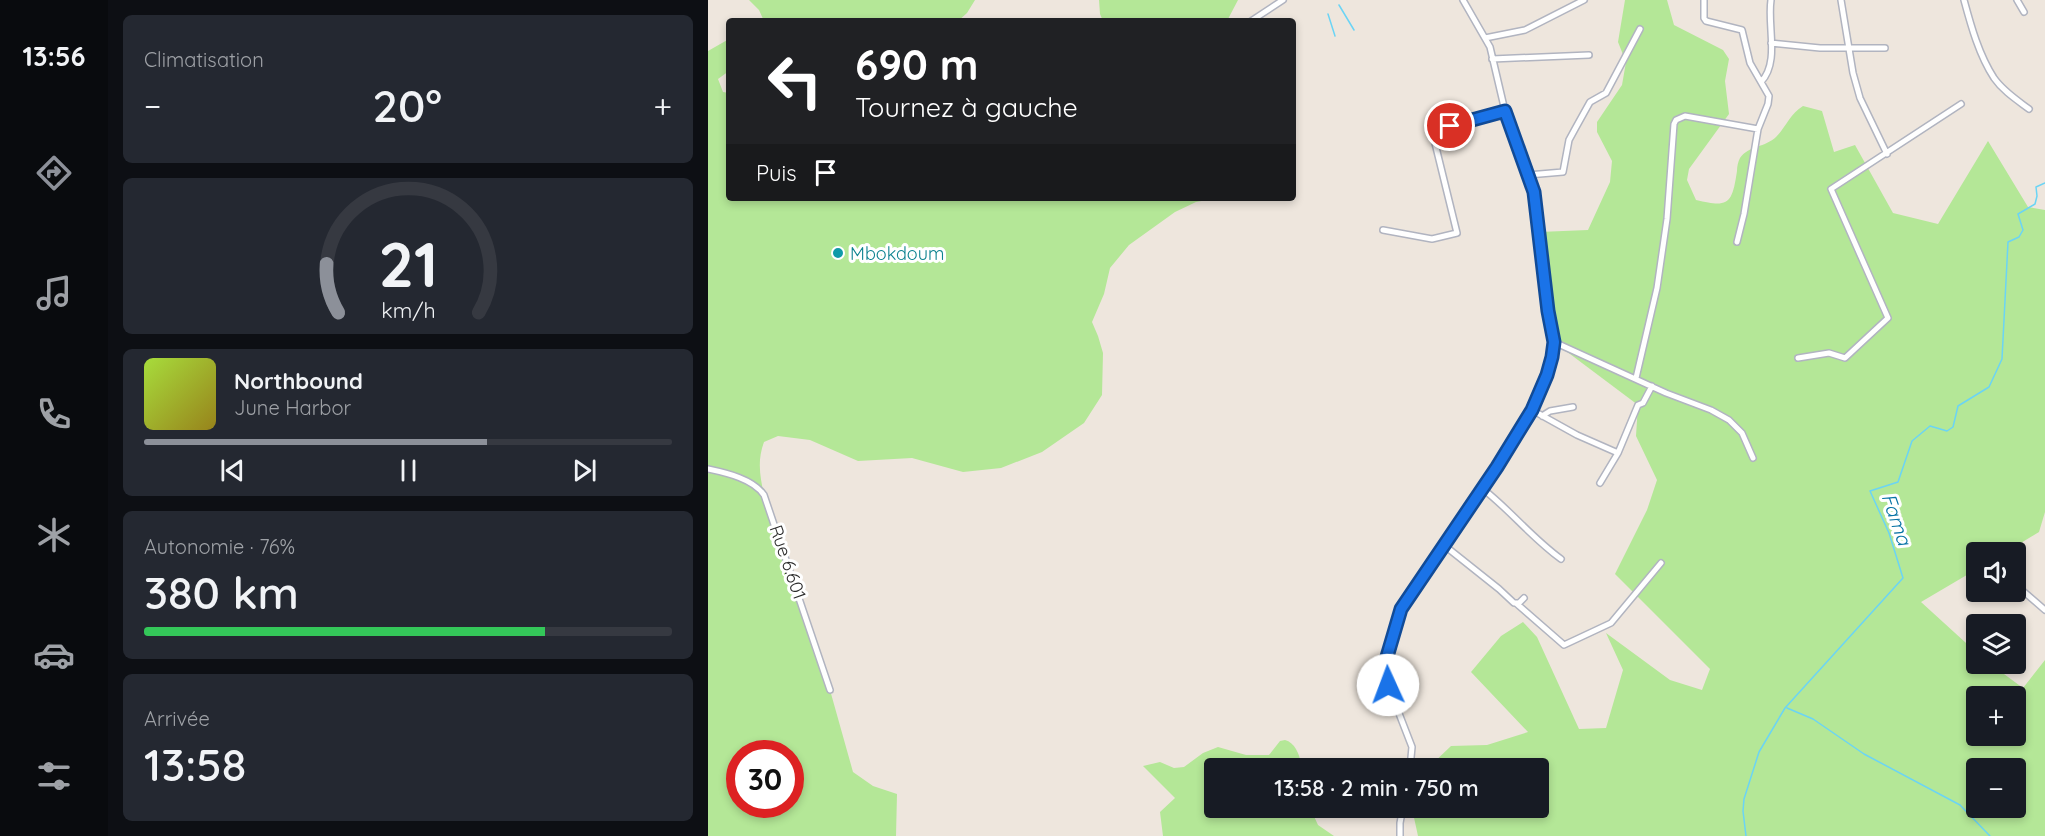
<!DOCTYPE html>
<html lang="fr">
<head>
<meta charset="utf-8">
<style>
  :root { --surface:#171b24; --page:#242831; --text:#f1f3f6; --muted:#9ea1a6; --line:#363941; --accent:#8c9099 }
  body { margin:0; font-family:Quicksand,sans-serif; background:var(--page); color:var(--text); height:100vh; display:flex; flex-direction:column; font-size:22px; white-space:nowrap }
  * { box-sizing:border-box; margin:0 }
  p { font-size:20px; color:var(--muted) }
  .icon { flex:none; width:33px; height:33px; fill:none; stroke:currentColor; stroke-width:2; stroke-linecap:round; stroke-linejoin:round }
  .map { position:relative; flex:1; overflow:hidden }
  .panel { display:flex; flex-direction:column; gap:15px; padding:15px; background:#0d0f14; width:600px }
  .panel>* { flex:none }
  .hud { position:absolute; left:18px; top:18px; width:570px; height:183px; border-radius:6px; box-shadow:0 3px 9px #0003; background:#202124; color:#fff; overflow:hidden }
  .tools { position:absolute; left:1258px; top:542px; display:grid; gap:12px }
  .tools a { display:grid; place-items:center; width:60px; height:60px; border-radius:6px; background:var(--surface); box-shadow:0 3px 9px #0003; font-size:30px }
  .speed { position:absolute; left:18px; top:740px; display:flex; gap:12px; font-size:30px; font-weight:700; text-align:center }
  .speed>* { display:grid; place-content:center; width:78px; height:78px; border-radius:50%; background:var(--surface); box-shadow:0 3px 9px #0003; line-height:1 }
  .speed .limit { border:9px solid #d22; background:#fff; color:#111 }
  .pin { position:absolute; display:grid; place-items:center; width:51px; height:51px; color:#fff; margin:-26px; border:3px solid #fff; border-radius:50%; box-shadow:0 2px 6px #0007 }
  .me { position:absolute; width:66px; margin:-33px; rotate:358deg; stroke-linejoin:round; filter:drop-shadow(0 0 4px #0008) }
  .turn { display:flex; align-items:center; gap:21px; height:126px; padding:0 30px; font-size:27px }
  .turn .icon { width:78px; height:78px; stroke-width:2.5 }
  .turn b { display:block; font-size:42px; line-height:51px }
  .then { display:flex; align-items:center; height:57px; padding:0 30px; background:#0003; gap:12px; font-size:22px }
  .big { font-size:45px; font-weight:600; line-height:1.1 }
  .panel .tile { flex:1; display:flex; flex-direction:column; justify-content:center; gap:9px; min-width:0; padding:0 21px; border-radius:9px; background:var(--page) }
  .panel .dial { align-items:center; gap:0 }
  .dial svg { height:156px; overflow:visible; fill:none; stroke:var(--line); stroke-width:7; stroke-linecap:round; text-anchor:middle }
  .dial text { fill:var(--text); stroke:none }
  .song { display:flex; align-items:center; gap:18px }
  .cover { width:72px; height:72px; border-radius:9px; background:linear-gradient(135deg,hsl(80 70% 55%),hsl(50 70% 35%)) }
  .played { height:6px; border-radius:3px; background:linear-gradient(90deg,var(--accent) 65%,var(--line) 65%) }
  .keys { display:flex; justify-content:space-around; direction:ltr }
  .heat { display:flex; justify-content:space-between; align-items:center; font-size:33px; direction:ltr }
  .charge { height:9px; border-radius:4px; background:linear-gradient(90deg,#34c759 76%,var(--line) 0) }
  .trip { position:absolute; left:496px; top:758px; width:345px; height:60px; border-radius:6px; background:var(--surface); box-shadow:0 3px 9px #0003; font-weight:600; line-height:60px; text-align:center }
  main { display:flex; flex:1; min-height:0 }
  .menu { display:flex; flex-direction:column; width:108px; justify-content:space-around; align-items:center; background:#090b0e; color:var(--muted) }
  .menu .icon { width:42px; height:42px }
  .menu .current { color:var(--accent) }
  .menu b { font-size:27px; color:var(--text) }
  .map>svg:first-child { display:block }
</style>
</head>
<body>
<main>
<nav class="menu">
<b>13:56</b>
<svg class="icon current" aria-label="directions" viewBox="0 0 24 24"><path d="M12 3l9 9-9 9-9-9zM9 14v-3h6M13 9l2 2-2 2"/></svg>
<svg class="icon" aria-label="music" viewBox="0 0 24 24"><path d="M9 18V5l10-2v13"/><circle cx="6" cy="18" r="3"/><circle cx="16" cy="16" r="3"/></svg>
<svg class="icon" aria-label="phone" viewBox="0 0 24 24"><path d="M5 4h4l2 5-3 2q2 4 5 5l2-3 5 2v4C11 20 4 13 5 4z"/></svg>
<svg class="icon" aria-label="climate" viewBox="0 0 24 24"><path d="M12 3v18M4 7l16 10M4 17L20 7"/></svg>
<svg class="icon" aria-label="car" viewBox="0 0 24 24"><path d="M5 17H2v-5l4-1 3-4h7l3 4 3 1v5h-3M9 17h6M6 11h13"/><circle cx="7" cy="17" r="2"/><circle cx="17" cy="17" r="2"/></svg>
<svg class="icon" aria-label="filters" viewBox="0 0 24 24"><path d="M4 7h16M4 17h16"/><circle cx="9" cy="7" r="2"/><circle cx="15" cy="17" r="2"/></svg>
</nav>
<section class="panel">
<div class="tile"><p>Climatisation</p>
<div class="heat"><a>−</a><b class="big">20°</b><a>+</a></div>
</div>
<div class="tile dial"><svg viewBox="0 0 100 80">
<path d="M14 69A42 42 0 1 1 86 69"/>
<path d="M14 69A42 42 0 0 1 8 44" stroke="#8c9099"/>
<text x="50" y="56" font-size="32" font-weight="700">21</text>
<text x="50" y="72" font-size="11">km/h</text>
</svg></div>
<div class="tile">
<div class="song"><i class="cover"></i><div><b>Northbound</b><p>June Harbor</p></div></div>
<div class="played"></div>
<div class="keys"><svg class="icon" aria-label="previous" viewBox="0 0 24 24"><path d="M18 5L8 12l10 7zM5 5v14"/></svg><svg class="icon" aria-label="pause" viewBox="0 0 24 24"><path d="M8 5v14M16 5v14"/></svg><svg class="icon" aria-label="next" viewBox="0 0 24 24"><path d="M6 5l10 7-10 7zM19 5v14"/></svg></div>
</div>
<div class="tile"><p>Autonomie · 76%</p><b class="big">380 km</b><div class="charge"></div></div>
<div class="tile"><p>Arrivée</p><b class="big">13:58</b></div>
</section>
<div class="map">
<svg width="1337" height="836" viewBox="0 0 1337 836">
  <rect width="100%" height="100%" fill="#eee6dd"/>
  <path fill="#b4e797" fill-rule="evenodd" d="M41,0H267L259,13L250,21H56L51,10Z
    M391,0H530L519,21H395L392,14Z
    M917,0H959L966,25L1015,50L1021,59L1017,81L1021,114L981,169L979,180L988,200C1021,208 1024,204 1029,171C1029,166 1030,162 1032,158C1040,146 1058,147 1068,137C1078,127 1082,114 1095,106L1114,111L1126,152L1147,145L1185,213L1230,224L1280,141L1320,207L1337,210V512L1331,532L1298,552H1269V569L1213,602L1269,653V663H1281L1315,688L1337,660V836H710L705,813L707,807H831V768H720L743,746L779,745L820,732L763,672L793,636L815,622L829,637L871,729L898,728L915,670L898,633L962,680L994,690L1002,669L907,574L939,510L949,480L928,436L930,405L846,342L831,232L880,230L902,182L904,161L889,132V122L914,85L918,62L910,42ZM1269,696H1308V735H1269ZM1269,768H1308V807H1269Z
    M21,39V71L10,79L15,92L21,93V198H510L488,202L467,212L421,245L402,268L396,294L384,322L390,336L395,353L394,395L376,423L334,452L293,468L255,472L204,458L150,461L102,440L70,436L56,442C49,461 52,476 56,495L122,690L145,772L165,786L189,794L188,836H0V51ZM32,753H82V804H32Z
    M577,740C588,743 593,757 593,768H507V807H599L604,812L610,825L626,836H455L452,812L467,798L435,766L452,762L466,768L476,767L495,753L510,747L538,755H561L572,741Z"/>
  <g fill="none" stroke-linecap="round" stroke-linejoin="round">
    <path stroke="#6bd4f5" stroke-width="1.5" d="M631,5L646,30
      M620,14L627,36
      M1079,708L1105,719L1156,754L1252,805L1282,836
      M1038,836L1035,811L1036,799L1051,752L1077,708L1195,578L1181,533L1162,491L1190,482L1204,441L1222,426L1239,431L1245,427L1250,406L1281,387L1294,359L1300,242L1311,237L1315,230L1310,214L1327,204L1329,196L1328,187L1337,183"/>
    <defs>
      <path id="minor" d="M996,0V18L998,21L1034,30L1042,63L1061,96L1060,104L1050,129L1036,214L1029,242
        M1133,0L1145,73L1152,98L1179,154
        M1256,0C1263,26 1271,55 1286,78C1295,91 1309,100 1321,109
        M1309,0L1316,12
        M543,21L575,0
        M777,38L817,30L876,0
        M1063,43L1112,48H1177
        M784,59L881,55
        M1053,82C1072,62 1059,26 1063,0
        M820,175L855,172L861,140L867,129L882,102L898,93L932,29
        M675,230L724,239L749,233L724,131L797,111
        M846,342L958,393L1003,410L1021,420L1034,433L1045,458
        M1090,358L1121,353L1137,358L1180,318L1123,189L1253,104
        M928,378L949,288L959,219L966,124L968,120L977,116L1050,129
        M824,410L869,435L910,453
        M834,416L842,411L865,407
        M0,469C19,473 45,479 56,495L122,690
        M892,483L910,453L930,405L935,403L944,386
        M775,489C803,511 824,538 853,559
        M737,546L791,589L806,603H811L816,598
        M1308,585L1337,610
        M809,604L856,645L903,623L953,563
        M702,768L704,747L685,698L677,670L678,660L687,623L697,602L775,489L824,410L842,367L846,342L840,311L826,192L797,111L782,47L755,0
        M692,836V823L695,807"/>
    </defs>
    <use href="#minor" stroke="#b1b4c0" stroke-width="8"/>
    <use href="#minor" stroke="#fff" stroke-width="5"/>
  </g>
  <g fill="none" stroke-linecap="round" stroke-linejoin="round">
    <defs>
      <path id="route" d="M680,685L678,660L693,609L789,467L824,410L839,375L844,357L846,342L840,311L826,192L797,111L742,126"/>
    </defs>
    <use href="#route" stroke="#114b97" stroke-width="15"/>
    <use href="#route" stroke="#1a73e8" stroke-width="10"/>
  </g>
  <circle fill="#0f9aa8" stroke="#fff" stroke-width="2" cx="130" cy="253" r="6"/>
  <g text-anchor="middle" dominant-baseline="central" stroke-width="6" stroke-linejoin="round" paint-order="stroke">
    <g font-size="18" fill="#0d838f" stroke="#fff" text-anchor="start">
      <text x="142" y="253">Mbokdoum</text>
    </g>
    <g font-size="18" fill="#2b2b2b" stroke="#fff">
      <text transform="translate(80 562) rotate(71)">Rue 6.601</text>
    </g>
    <g font-size="20" font-style="italic" fill="#0673a5" stroke="#fff">
      <text transform="translate(1189 519) rotate(71)">Fama</text>
    </g>
  </g>
</svg>
<div class="tools">
<a><svg class="icon" aria-label="sound" viewBox="0 0 24 24"><path d="M4 9h4l5-4v14l-5-4H4zM17 9q2 3 0 6"/></svg></a>
<a><svg class="icon" aria-label="layers" viewBox="0 0 24 24"><path d="M12 4l9 5-9 5-9-5zM3 14l9 5 9-5"/></svg></a>
<a>+</a>
<a>−</a>
</div>
<div class="speed"><div class="limit">30</div></div>
<div class="pin" style="left:742px;top:126px;background:#d93025"><svg class="icon" aria-label="arrive" viewBox="0 0 24 24"><path d="M6 21V4h12l-3 4 3 4H6"/></svg></div>
<svg class="me" style="left:680px;top:685px" viewBox="-20 -20 40 40"><circle r="19" fill="#fff"/><path d="M0-13L10 11 0 6-10 11z" fill="#1a73e8"/></svg>
<div class="trip">13:58 · 2 min · 750 m</div>
<div class="hud">
<div class="turn"><svg class="icon" aria-label="left" viewBox="0 0 24 24"><path d="M17 20v-9H6M10 6l-5 5 5 5"/></svg><div><b>690 m</b>Tournez à gauche</div></div>
<div class="then">Puis<svg class="icon" aria-label="arrive" viewBox="0 0 24 24"><path d="M6 21V4h12l-3 4 3 4H6"/></svg></div>
</div>
</div>
</main>
</body>
</html>
